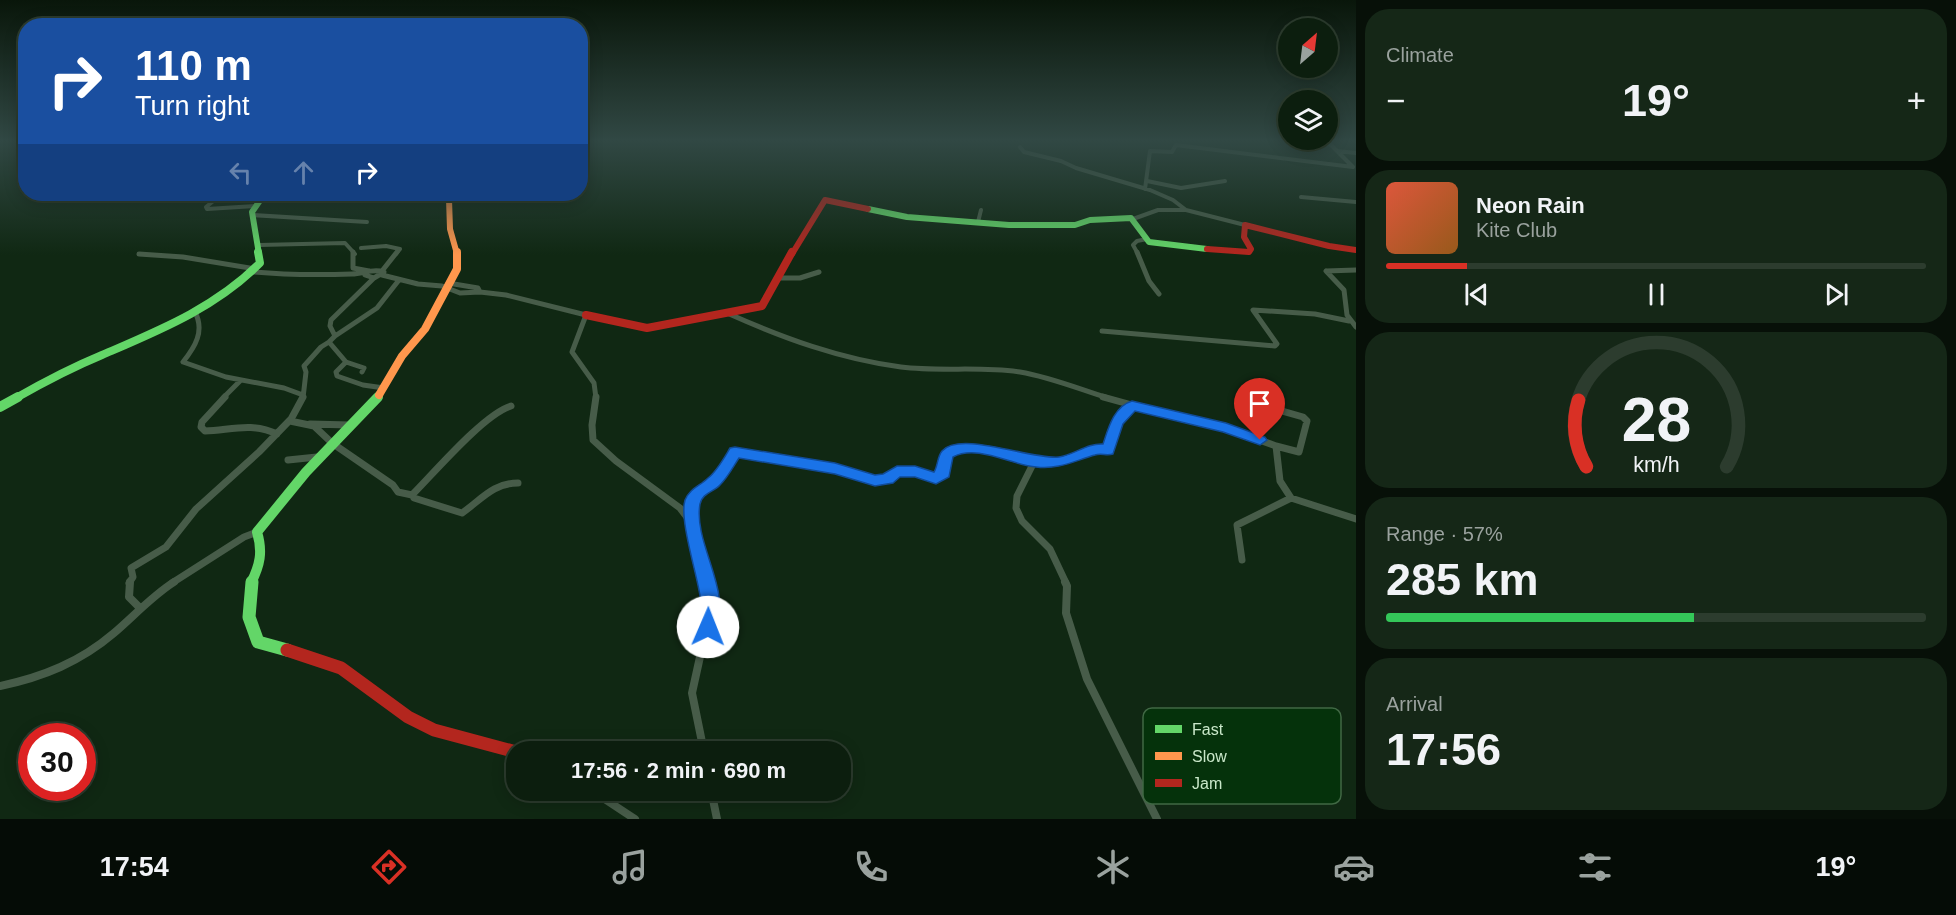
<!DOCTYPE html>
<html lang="en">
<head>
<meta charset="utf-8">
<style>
  :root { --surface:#0c1e0e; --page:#152717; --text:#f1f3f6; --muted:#9aa29e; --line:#2c3c2e; --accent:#d93025 }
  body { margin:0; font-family:Arial,sans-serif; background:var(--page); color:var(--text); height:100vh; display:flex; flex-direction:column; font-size:22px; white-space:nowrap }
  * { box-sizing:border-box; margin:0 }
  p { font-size:20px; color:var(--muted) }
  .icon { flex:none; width:33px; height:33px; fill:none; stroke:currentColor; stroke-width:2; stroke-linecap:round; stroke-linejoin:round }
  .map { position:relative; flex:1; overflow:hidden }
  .side { display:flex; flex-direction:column; gap:9px; padding:9px; background:#071008; width:600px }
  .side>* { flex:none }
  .guide { position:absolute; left:18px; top:18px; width:570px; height:183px; border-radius:24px; box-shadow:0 3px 15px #0003,0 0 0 2px var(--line); background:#1a4fa0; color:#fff; overflow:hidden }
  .needle { width:39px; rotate:28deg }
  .buttons { position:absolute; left:1278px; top:18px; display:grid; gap:12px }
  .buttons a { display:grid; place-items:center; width:60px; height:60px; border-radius:50%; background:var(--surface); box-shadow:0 3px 15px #0003,0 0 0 2px var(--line); font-size:30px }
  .speed { position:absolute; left:18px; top:723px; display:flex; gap:12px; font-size:30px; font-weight:700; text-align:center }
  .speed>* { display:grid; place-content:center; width:78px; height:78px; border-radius:50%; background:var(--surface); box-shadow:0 3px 15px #0003,0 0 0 2px var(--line); line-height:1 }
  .speed .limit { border:9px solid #d22; background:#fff; color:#111 }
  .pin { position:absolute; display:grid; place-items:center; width:51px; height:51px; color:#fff; margin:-62px -26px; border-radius:50% 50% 50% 0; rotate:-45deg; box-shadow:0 0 6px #0007 }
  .pin .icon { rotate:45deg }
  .me { position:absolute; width:66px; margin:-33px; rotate:1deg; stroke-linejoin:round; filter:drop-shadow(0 0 4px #0008) }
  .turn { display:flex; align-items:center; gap:21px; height:126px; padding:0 18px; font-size:27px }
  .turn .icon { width:78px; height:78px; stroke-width:2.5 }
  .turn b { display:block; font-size:42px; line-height:51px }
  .lanes { display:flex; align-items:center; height:57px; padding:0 18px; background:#0003; justify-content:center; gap:30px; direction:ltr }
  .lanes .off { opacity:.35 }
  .big { font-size:45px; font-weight:700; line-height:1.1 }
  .side .widget { flex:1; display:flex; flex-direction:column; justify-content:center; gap:9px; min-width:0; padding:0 21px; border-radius:24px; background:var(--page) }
  .side .dial { align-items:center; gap:0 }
  .dial svg { height:156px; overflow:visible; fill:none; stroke:var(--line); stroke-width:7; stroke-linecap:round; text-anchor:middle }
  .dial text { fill:var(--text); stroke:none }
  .song { display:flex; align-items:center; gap:18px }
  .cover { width:72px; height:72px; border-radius:9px; background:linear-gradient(135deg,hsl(10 70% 55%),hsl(30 70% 35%)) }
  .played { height:6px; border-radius:3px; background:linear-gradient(90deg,var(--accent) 15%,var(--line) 15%) }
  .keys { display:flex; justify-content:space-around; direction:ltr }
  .heat { display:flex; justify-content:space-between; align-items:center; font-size:33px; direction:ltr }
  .charge { height:9px; border-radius:4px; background:linear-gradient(90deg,#34c759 57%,var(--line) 0) }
  .trip { position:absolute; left:506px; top:741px; width:345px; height:60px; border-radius:24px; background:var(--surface); box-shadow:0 3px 15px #0003,0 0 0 2px var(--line); font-weight:700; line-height:60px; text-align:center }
  .menu { display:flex; height:96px; justify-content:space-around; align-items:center; background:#050c06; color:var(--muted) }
  .menu .icon { width:42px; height:42px }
  .menu .on { color:var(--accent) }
  .menu b { font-size:27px; color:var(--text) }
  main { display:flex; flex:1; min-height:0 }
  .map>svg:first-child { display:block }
</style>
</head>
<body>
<main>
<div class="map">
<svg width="1356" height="819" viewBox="0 0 1356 819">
  <rect width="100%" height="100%" fill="#102813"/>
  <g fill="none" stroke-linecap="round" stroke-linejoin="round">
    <path stroke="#475c49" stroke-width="4" d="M1326,140L1353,167
      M1020,147L1024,152L1061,161L1076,168L1150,190L1173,200L1186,210L1245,225
      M1337,151L1356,153
      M1147,181L1181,188L1225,181
      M1145,189L1150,151L1172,152L1176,145L1353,167
      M222,194L206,207L207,209L255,206
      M1301,197L1356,202
      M252,215L367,222
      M1133,219L1158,210H1185
      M978,222L981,210
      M259,245L345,243L355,254
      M361,248L386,246L400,249L396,254
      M1138,254L1133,245L1137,241L1147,239"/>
    <path stroke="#475c49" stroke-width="5" d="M353,252V268L369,271
      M1137,252L1149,281L1159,294
      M139,254L183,257L256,269
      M382,271L397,252
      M1326,271L1344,290L1347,315L1356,327
      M1326,271L1356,270
      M254,272C287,275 319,275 352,274C363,274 373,268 384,272L374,278L365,275L366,273
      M382,275L418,284L442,286L460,293L480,292L506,295L586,315L572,352L594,383L596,398
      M779,278H800L819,272
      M448,283L478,288L480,292
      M195,312C205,331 195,347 183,362L226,377L284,388L303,395
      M727,313C783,338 840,359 901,367C941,372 981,366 1020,372C1050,377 1079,389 1108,398
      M1102,331L1275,346L1277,344L1253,310L1315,314L1349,321
      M335,336L377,308L399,280
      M346,362L336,372L337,376L363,385L384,388
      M362,372L364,368L346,362L329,342L335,336L330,326L331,320L374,278
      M1246,386L1247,398
      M223,398L240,381
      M303,398L306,372L304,366L321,347L329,342"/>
    <path stroke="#475c49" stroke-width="7" d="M225,397L202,422L201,427L205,431C231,430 252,422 277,434
      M303,397L290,421L314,426L332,443L393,485L398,492L412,495
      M596,397L592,425L593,440L616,461L680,508L693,525L707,583
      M1103,397L1132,405
      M1247,397V401L1303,417L1307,421L1299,452L1276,446L1280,481L1291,498
      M511,406C484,414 434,473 412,495L414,498L462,513C481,500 493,483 518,483
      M310,424L350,425
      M288,460L317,457
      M1034,462L1017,496L1016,508L1022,521L1050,549L1066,583
      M693,524L692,502L714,482L735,452L835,469L875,481L887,479L897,472H915L936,478L943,473C944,468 944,460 947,455C958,438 1016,458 1032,461C1040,463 1051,463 1059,462C1077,460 1090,448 1108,450L1117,423L1132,405L1226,428L1276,446
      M1242,560L1237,525L1291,498L1356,519
      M129,583L133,577L131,568L166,547L196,509L259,452L290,420
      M172,583L244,537L257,532"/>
    <path stroke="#475c49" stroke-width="8" d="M130,582L129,597L140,608
      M1065,582L1067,586L1066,613L1087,679L1157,819
      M0,686C43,677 80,662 114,633C134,616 152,596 174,582
      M704,752L692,693L711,607L707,582
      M591,790L635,819
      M711,790L717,819"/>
    <path stroke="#63d668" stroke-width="6" d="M868,209L907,217L1009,225H1075L1090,220L1131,218L1149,242L1207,249
      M259,254L252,212L261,199L272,194"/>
    <path stroke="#63d668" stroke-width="8" d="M16,398C44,382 73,367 102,355C160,330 215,308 260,263L258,252
      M377,398L379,395"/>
    <path stroke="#63d668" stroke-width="10" d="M0,407L18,397
      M251,583C260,565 263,552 257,532L306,472L378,397"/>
    <path stroke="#63d668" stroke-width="13" d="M252,582L249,617L258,642L287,650"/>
    <path stroke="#ff974d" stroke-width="6" d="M384,194L439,196L449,199L450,229L457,254"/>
    <path stroke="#ff974d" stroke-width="8" d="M379,395L402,356L425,329L457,269V252"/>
    <path stroke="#b3261e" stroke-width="6" d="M1207,249L1249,252L1251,249L1244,237L1245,225L1329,246L1356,250
      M792,254L825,200L868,209"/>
    <path stroke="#b3261e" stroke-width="8" d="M586,315L647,328L762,306L792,252"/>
    <path stroke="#b3261e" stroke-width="13" d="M287,650L341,668L408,717L434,730L516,752"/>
  </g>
  <linearGradient id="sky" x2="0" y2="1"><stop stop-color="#09160a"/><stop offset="0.55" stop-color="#314844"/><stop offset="1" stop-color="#314844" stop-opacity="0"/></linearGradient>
  <rect width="1356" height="255" fill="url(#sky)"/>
  <path fill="#1a73e8" stroke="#114b97" stroke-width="1.5" d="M1132,401L1226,423L1265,437L1267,440L1260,445L1223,432L1135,411L1123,424L1113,454C1107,456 1101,453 1095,455C1074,461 1058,470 1036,467C1011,465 977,444 953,457L949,477L936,484L915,477H900L893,483L875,486L835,474L739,458C733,467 728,477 720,485C714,492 702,493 700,504C693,544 734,592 715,633L708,635L702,633C697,622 702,608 700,596C697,574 679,519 685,500C690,488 700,486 708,478C717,471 724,458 730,448L735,447L835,463L875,475L883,474L897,466H915L934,472C938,466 937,457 942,451C960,430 1032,460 1059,457C1074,455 1087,443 1103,444C1108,429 1114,406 1132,401Z"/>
  <rect x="1143" y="708" width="198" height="96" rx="9" fill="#05320b" stroke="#406844" stroke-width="1.5"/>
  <rect x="1155" y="725" width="27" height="8" fill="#63d668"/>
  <rect x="1155" y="752" width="27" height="8" fill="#ff974d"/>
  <rect x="1155" y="779" width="27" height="8" fill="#b3261e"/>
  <g font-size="16" fill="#c9e7c9">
    <text x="1192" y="735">Fast</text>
    <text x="1192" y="762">Slow</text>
    <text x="1192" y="789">Jam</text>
  </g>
</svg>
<div class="buttons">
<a><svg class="needle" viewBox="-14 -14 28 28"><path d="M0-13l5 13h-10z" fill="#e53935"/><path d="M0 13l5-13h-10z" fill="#9aa29e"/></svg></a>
<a><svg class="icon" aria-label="layers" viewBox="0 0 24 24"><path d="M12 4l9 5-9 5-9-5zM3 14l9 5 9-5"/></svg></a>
</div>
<div class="speed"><div class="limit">30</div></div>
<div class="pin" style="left:1260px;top:440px;background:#d93025"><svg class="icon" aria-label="arrive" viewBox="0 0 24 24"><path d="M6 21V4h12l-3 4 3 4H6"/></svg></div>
<svg class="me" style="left:708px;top:627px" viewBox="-20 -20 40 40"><circle r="19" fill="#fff"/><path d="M0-13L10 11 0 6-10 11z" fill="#1a73e8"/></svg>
<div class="trip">17:56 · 2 min · 690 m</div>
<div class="guide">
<div class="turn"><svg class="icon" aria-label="right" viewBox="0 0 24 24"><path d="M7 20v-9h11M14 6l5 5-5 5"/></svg><div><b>110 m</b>Turn right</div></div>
<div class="lanes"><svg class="icon off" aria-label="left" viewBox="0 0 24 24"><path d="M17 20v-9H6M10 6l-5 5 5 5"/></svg><svg class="icon off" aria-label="ahead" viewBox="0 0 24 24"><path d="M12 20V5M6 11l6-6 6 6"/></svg><svg class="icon" aria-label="right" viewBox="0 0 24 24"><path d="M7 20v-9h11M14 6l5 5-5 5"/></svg></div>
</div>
</div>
<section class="side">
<div class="widget"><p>Climate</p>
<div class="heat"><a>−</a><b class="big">19°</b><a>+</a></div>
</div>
<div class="widget">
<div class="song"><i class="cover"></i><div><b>Neon Rain</b><p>Kite Club</p></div></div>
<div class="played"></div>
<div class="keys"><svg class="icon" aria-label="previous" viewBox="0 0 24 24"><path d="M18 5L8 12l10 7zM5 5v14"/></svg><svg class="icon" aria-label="pause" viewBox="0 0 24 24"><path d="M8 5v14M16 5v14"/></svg><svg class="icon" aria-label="next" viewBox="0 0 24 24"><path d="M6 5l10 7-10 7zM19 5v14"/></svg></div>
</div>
<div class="widget dial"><svg viewBox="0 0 100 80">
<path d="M14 69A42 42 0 1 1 86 69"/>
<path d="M14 69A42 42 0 0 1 10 35" stroke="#d93025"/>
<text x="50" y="56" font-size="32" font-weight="700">28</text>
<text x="50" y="72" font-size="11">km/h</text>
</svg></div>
<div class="widget"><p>Range · 57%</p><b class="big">285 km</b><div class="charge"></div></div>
<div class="widget"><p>Arrival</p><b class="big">17:56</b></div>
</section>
</main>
<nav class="menu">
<b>17:54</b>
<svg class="icon on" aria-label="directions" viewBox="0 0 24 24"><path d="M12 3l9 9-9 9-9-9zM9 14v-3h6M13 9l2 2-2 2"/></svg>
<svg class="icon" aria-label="music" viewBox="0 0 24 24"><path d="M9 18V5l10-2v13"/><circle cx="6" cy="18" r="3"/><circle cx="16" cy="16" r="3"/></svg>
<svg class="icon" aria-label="phone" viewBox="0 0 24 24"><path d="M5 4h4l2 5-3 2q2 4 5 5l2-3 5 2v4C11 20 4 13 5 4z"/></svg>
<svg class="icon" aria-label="climate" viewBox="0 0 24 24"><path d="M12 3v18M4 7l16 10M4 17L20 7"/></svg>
<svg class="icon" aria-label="car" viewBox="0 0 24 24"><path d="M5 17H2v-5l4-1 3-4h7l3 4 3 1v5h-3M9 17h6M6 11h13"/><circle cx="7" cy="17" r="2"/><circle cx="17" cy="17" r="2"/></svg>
<svg class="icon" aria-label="filters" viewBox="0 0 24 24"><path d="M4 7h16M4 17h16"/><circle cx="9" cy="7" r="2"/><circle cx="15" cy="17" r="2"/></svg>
<b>19°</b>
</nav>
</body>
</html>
